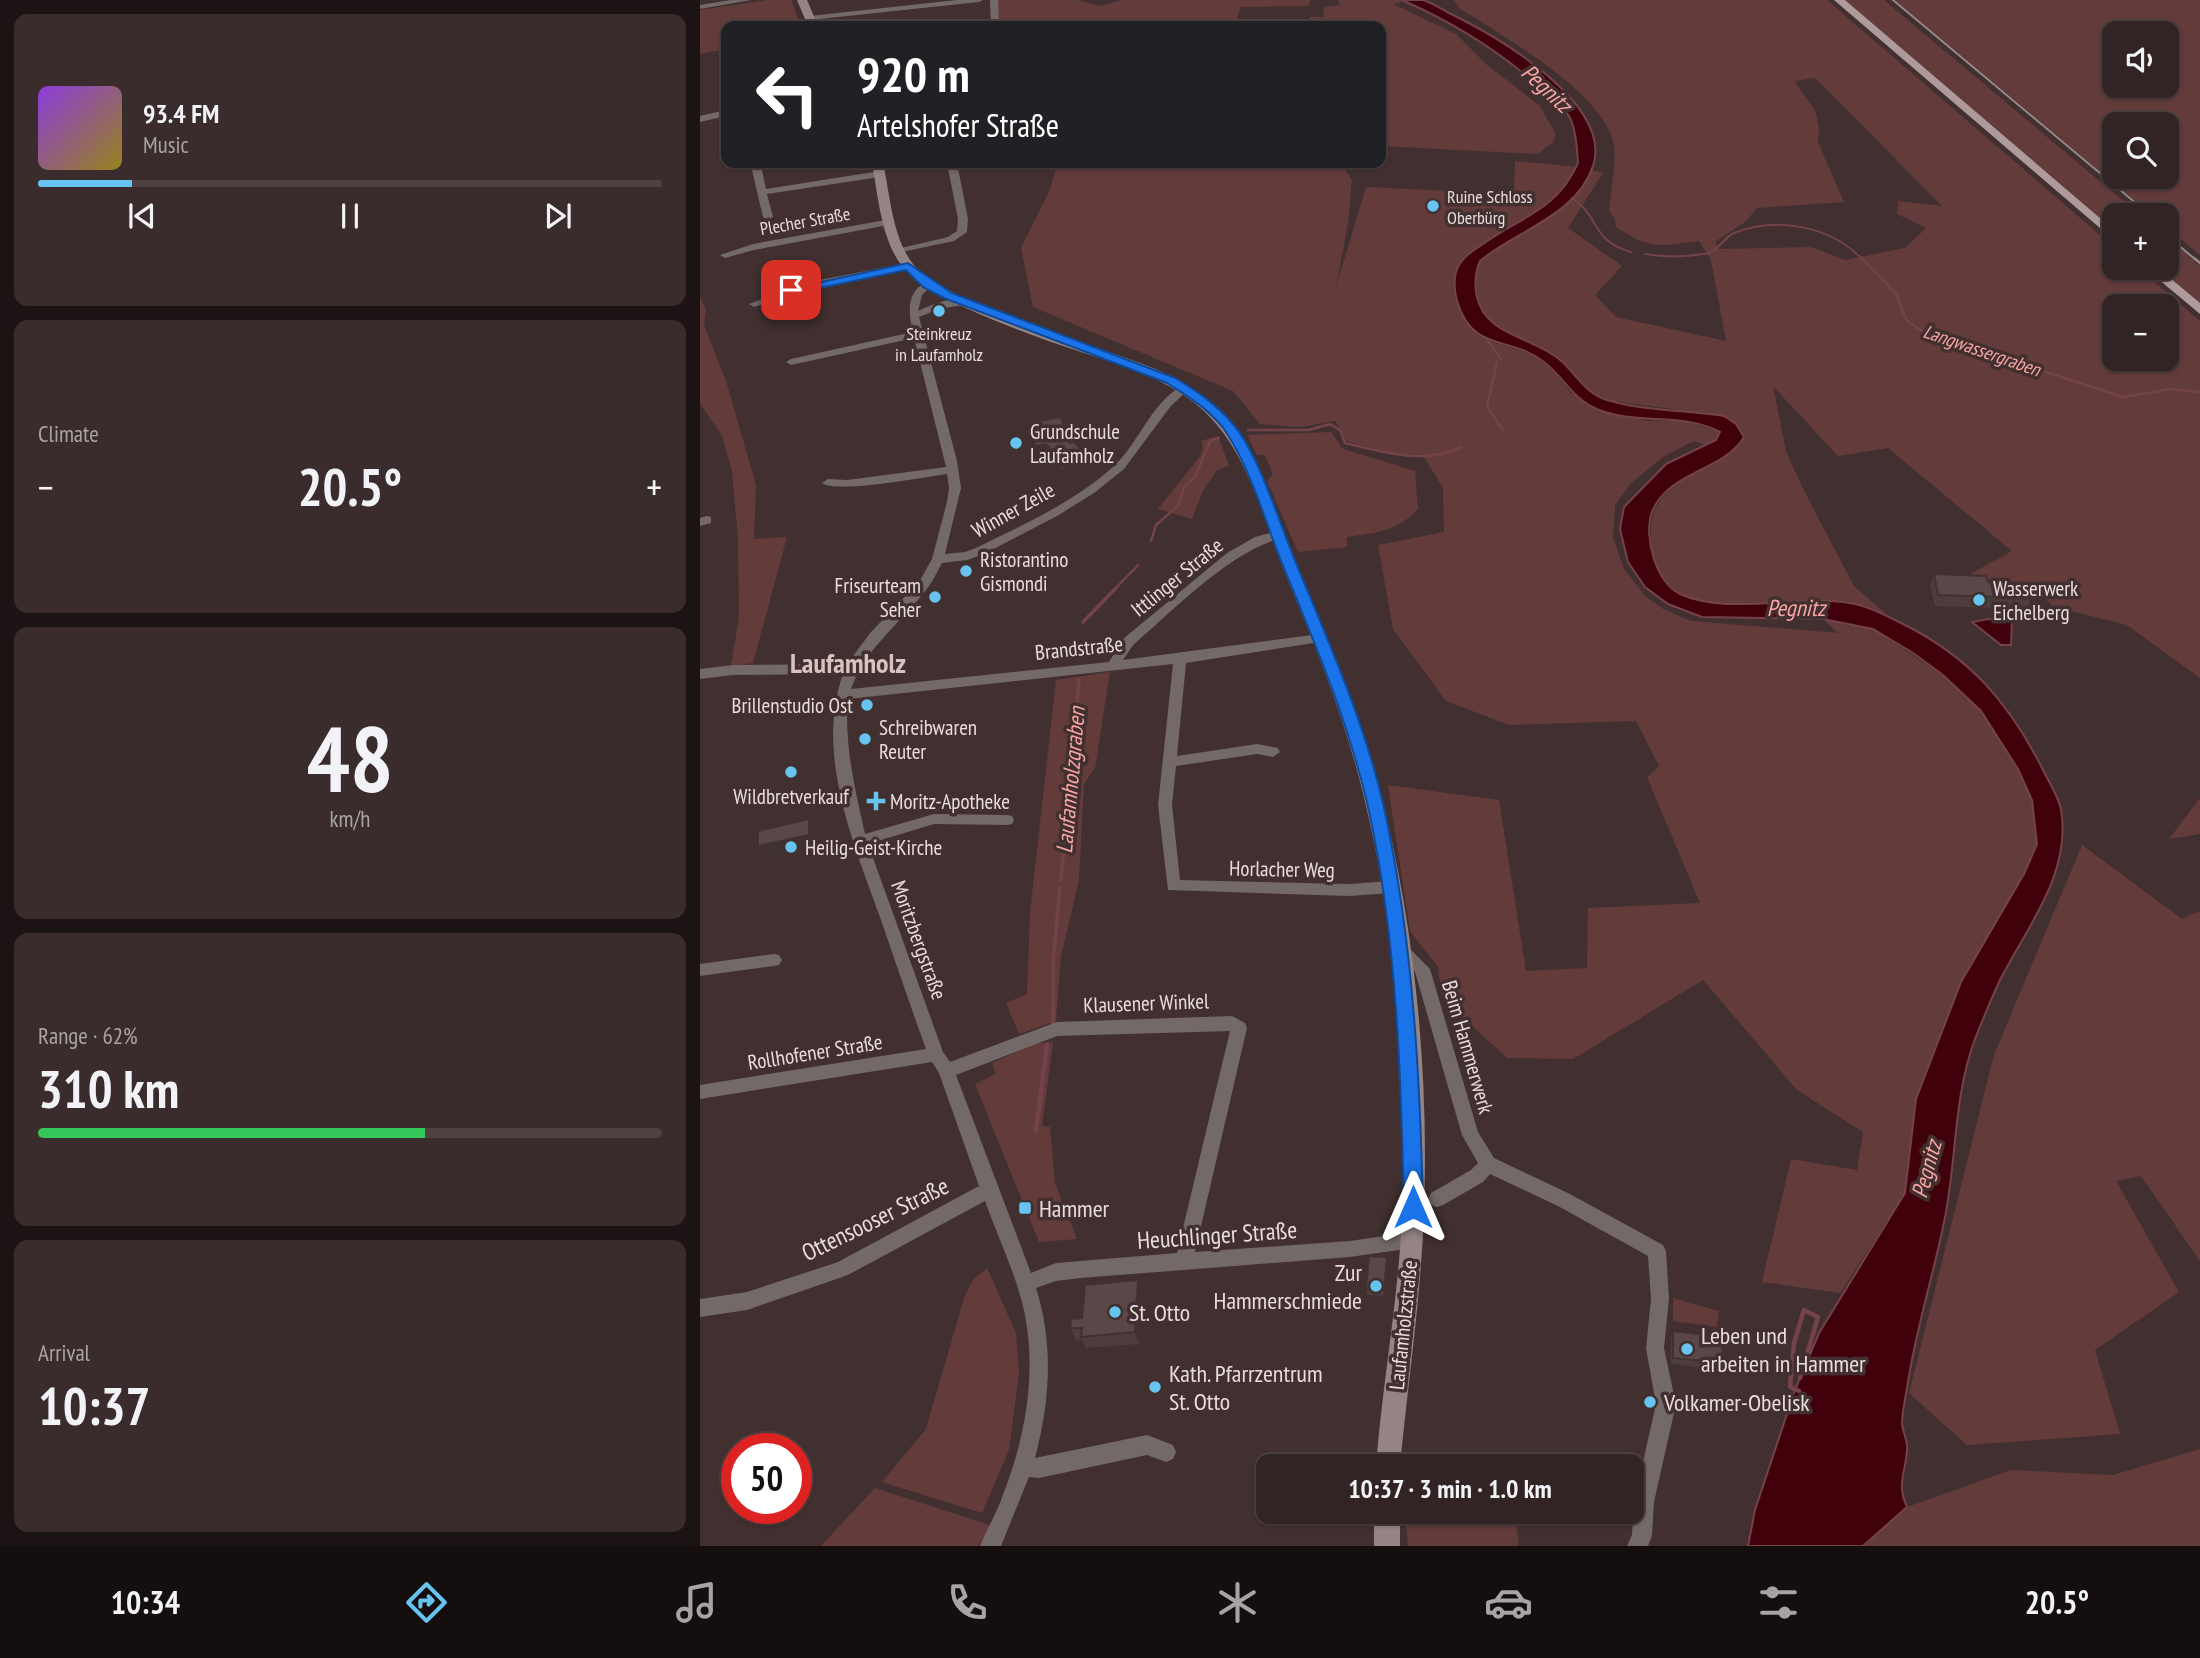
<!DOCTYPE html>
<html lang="en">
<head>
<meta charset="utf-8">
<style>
  :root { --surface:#322424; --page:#3a2c2c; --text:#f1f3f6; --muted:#a8a4a6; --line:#4d4141; --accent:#67c4f0 }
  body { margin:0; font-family:"PT Sans Narrow",sans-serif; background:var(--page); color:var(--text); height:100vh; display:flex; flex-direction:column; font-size:26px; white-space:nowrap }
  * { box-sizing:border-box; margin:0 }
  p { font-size:23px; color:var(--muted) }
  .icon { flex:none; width:38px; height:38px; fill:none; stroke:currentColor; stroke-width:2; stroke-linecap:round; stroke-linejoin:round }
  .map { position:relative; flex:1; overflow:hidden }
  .details { display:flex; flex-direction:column; gap:14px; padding:14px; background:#1c1414; width:700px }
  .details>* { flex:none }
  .hud { position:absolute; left:21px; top:21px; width:665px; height:147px; border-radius:14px; box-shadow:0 2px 5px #0004,0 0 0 2px var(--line); background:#202124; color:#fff; overflow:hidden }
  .tools { position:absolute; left:1402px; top:21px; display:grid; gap:14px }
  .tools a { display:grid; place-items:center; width:77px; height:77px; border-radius:14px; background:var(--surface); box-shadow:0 2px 5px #0004,0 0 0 2px var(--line); font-size:35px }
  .speed { position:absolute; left:21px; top:1433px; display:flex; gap:14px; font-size:35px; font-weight:700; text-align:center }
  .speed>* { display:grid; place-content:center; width:91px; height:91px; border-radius:50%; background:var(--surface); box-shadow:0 2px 5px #0004,0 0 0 2px var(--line); line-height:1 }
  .speed .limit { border:10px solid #d22; background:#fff; color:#111 }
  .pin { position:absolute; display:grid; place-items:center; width:60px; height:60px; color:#fff; margin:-30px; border-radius:14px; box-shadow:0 4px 10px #0006 }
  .me { position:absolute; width:77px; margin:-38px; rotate:0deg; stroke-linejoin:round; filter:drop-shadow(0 0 5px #0008) }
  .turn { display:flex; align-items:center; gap:24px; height:147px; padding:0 21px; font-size:32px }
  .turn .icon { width:91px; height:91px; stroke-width:2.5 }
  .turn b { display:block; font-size:49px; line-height:60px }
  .big { font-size:52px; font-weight:800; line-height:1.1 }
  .details .card { flex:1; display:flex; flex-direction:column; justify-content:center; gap:10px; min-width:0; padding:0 24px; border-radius:14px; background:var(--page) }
  .details .dial { align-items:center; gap:0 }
  .dial b { font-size:91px; line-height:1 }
  .song { display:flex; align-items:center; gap:21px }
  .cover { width:84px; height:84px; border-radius:10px; background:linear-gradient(135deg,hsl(270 70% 55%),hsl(50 70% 35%)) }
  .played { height:7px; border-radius:4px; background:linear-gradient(90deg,var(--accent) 15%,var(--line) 15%) }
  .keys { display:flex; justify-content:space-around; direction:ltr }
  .heat { display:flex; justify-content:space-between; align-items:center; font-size:38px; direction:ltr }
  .charge { height:10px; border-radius:5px; background:linear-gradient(90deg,#34c759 62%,var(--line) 0) }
  .trip { position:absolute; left:556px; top:1454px; width:388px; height:70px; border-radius:14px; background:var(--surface); box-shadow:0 2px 5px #0004,0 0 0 2px var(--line); font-weight:800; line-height:70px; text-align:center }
  .dock { display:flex; height:112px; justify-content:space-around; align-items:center; background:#140e0e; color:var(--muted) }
  .dock .icon { width:49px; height:49px }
  .dock .current { color:var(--accent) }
  .dock b { font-size:32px; color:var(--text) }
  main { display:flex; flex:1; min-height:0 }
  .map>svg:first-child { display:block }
</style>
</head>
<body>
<main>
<section class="details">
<div class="card">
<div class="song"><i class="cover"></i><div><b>93.4 FM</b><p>Music</p></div></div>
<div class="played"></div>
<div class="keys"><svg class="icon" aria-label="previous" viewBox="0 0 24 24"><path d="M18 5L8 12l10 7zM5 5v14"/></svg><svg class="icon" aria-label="pause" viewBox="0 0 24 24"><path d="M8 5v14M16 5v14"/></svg><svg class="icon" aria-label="next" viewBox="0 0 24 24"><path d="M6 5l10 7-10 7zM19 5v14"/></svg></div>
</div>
<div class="card"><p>Climate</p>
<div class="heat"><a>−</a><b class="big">20.5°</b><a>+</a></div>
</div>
<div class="card dial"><b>48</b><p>km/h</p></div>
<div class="card"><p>Range · 62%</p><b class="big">310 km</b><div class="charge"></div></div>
<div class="card"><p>Arrival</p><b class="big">10:37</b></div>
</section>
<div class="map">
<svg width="1500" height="1546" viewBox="0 0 1500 1546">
  <rect width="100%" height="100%" fill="#423030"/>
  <path fill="#643b3b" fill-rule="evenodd" d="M67,0H91L101,26H26V49L0,54V10Z
    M297,0H378L401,6L421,0H610L609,6L540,7L536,26H298Z
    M638,0H702L704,1L693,4L756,34L787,65L839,105L856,134L853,142L838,154L681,146V26H603L609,25L610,17H623L624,7L640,5Z
    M754,0H1127L1414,247V268H1438L1500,321V678L1427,625L1354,607L1336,591L1265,577L1312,551L1188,448L1138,456L1073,386L1086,451L1102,487L1154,586L1187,615C1176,612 1163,606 1152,603C1107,595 1014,616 977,592C954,578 950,550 951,526C953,493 991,471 1019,459L1023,416L906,400L887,391L877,378L814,335L793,325L780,311L775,273L780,261L873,199L891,170L903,173L868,228L922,266L895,295L916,317L1026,341L1011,260L999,241C959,246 951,250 916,227L915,219L909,211C910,193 918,157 913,141C899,90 803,36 759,8ZM1115,78L1242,206L1198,201L1197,214L1226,228L1205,248L1145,260L1111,247L1018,249L1016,241L1045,222L1057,208L1144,202L1118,142L1119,128L1115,110L1094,81ZM1414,306H1466V359H1414Z
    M1145,0H1184L1440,215H1414V230Z
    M1195,0H1500V255L1467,227L1466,215H1452ZM1414,33H1466V86H1414ZM1414,124H1466V177H1414Z
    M815,161L877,167C853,219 793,224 759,265L786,340L831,354L844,361L871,393L945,421H985L1020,432L1016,440L1005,445L994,441L963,457L931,483L915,505L913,538L924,569L946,597L963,609L991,621L1138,633L1123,619L1173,629L1242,675L1281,711L1318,769L1332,800L1337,844L1216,1098L1205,1193L1140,1293L1062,1282L1091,1159L1157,1170L1163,1132L1097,1090L1003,980L873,1059L807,1058L742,998L738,967L710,931L688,785L799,800L826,971L887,968L888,908L1000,903L947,777L959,766L936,721L809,725L746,701L693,629L678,545L744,532L743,488L722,454L699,455L647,441L635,421L600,427L560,424L533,391L333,307L321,248L349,192L358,163H641L652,180L648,223L636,287L666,187L814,194Z
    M1467,237L1500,266V304L1458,268H1466Z
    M0,297L6,310L4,325L26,381L56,485L54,539L87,537L53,663L31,666L39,617L38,539L32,471L22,436L0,403Z
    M631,432L643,449L715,471L718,509C698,531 675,533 647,537V547L598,552L567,481L573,474L565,455H557L547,435Z
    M518,436L529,466L517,470L503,491L492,519L458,509L500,456L503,448L501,441Z
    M410,672L395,768L384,784L379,880L361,956L356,1021L319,1034L306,1003L327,994L330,913L356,680Z
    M1500,798V834L1469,839Z
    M1382,845L1482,919L1500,911V1261L1441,1176L1416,1181L1479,1292L1395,1350L1420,1434L1267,1445L1209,1393L1294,1055Z
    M353,1042L342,1126L350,1127L355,1183L377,1239L339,1242L275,1084L296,1074L292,1063L337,1043Z
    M287,1268L316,1333L319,1372L309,1450L282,1513L182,1482L226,1429L264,1298L273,1280Z
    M973,1298L1019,1311L1017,1327L973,1321Z
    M1500,1449V1546H1163L1207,1507L1311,1470L1413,1475Z
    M175,1488L290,1525L279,1546H121Z
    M705,1512H815L819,1546H708Z"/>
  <path fill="#41010a" stroke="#734349" stroke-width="2" d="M702,0C708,0 717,0 723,0C735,4 746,12 757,17C801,39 913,105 893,166C876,216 817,230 780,261C775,273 774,284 777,297C786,336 831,336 859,359C876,373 884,393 907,400C944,411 985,410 1024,416L1036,424L1044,437C1024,471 968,471 952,512C943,536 956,583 980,594C1029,616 1098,594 1150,603C1168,606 1187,616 1203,624C1270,657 1310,704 1343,770C1349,782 1358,796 1361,809C1372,873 1327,927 1300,980C1291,999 1283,1019 1275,1039C1253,1098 1257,1161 1244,1222C1233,1277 1215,1332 1207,1388C1205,1400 1202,1413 1202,1424C1203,1431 1206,1438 1207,1445C1208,1469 1195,1482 1207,1507L1163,1546H1048L1055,1510L1095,1390L1119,1333L1205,1193L1216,1099L1261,982L1324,874L1337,844L1332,800L1318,769L1281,711L1243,675L1213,653L1173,629L1123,619L1002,617L968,604L945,587L928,562L920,529L924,507L966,464L1016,440L1020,432C985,413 943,424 905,412C873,402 868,381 844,362C811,335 773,354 757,301C754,290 753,275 759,265C764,256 774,250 783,244C821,217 857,210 878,163C877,149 876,128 869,116C863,107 854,100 846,93C804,54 755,23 702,0Z
    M1288,619L1312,620L1311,645H1301L1272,622Z"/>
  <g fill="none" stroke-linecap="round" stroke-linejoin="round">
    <path stroke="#734349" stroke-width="2" d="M872,198C901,217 890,240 931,252
      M945,254C967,258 987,257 1009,253C1019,250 1024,237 1034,233C1078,216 1131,226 1163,260"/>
    <path stroke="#734349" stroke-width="2.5" d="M1162,258L1196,294L1207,321L1225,333L1423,397L1472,389L1500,392
      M786,338L801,359
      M797,362L787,407L803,430
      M548,430H609L630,424L640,430L645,443C685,452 723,465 762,447
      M451,541L456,525L479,505L484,487L495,477L510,441L519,438
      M414,590L438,565"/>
    <path stroke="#734349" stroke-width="3.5" d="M383,622L416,588
      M361,880L379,680
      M353,1011V961L360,887"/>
    <path stroke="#734349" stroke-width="4.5" d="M353,1009V1023
      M336,1130L347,1045
      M1099,1391L1090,1387L1094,1343L1104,1310L1118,1317L1100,1378"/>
    <path fill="#726968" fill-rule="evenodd" d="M31,0H51L0,9V5Z
      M257,0H283L279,2L110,20L106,18L110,16Z
      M290,0H298L299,26H291Z
      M26,110V116L0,122V116Z
      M56,163L61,166L66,189L180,171L185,174L180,177L67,194L73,217L68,220L63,217L51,166Z
      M247,163H257L268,219L267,232L254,241L197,253V249L248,237L257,231L258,219Z
      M191,219L194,220V224L54,250L25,258L20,255L53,244Z
      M208,263L213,266L211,268L115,287L54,307L49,304L109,282Z
      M228,281L233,284L222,295L218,311C231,305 255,294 268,302L263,305L239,309L219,317L257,461L261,488L245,554L265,552L276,548C323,525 375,502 415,465C438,444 455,396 485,385L490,388L470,407L424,469L394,493L357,516L284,554L267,560L242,563C238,570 234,579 229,586C203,622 166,646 151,689L409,662L423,639L527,553L555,537L578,531L582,532L584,535L582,538C530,551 474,610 433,645L423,660L620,634L626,638L620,642L486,663L477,756L557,744L578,748L580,752L573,757L557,754L476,766L472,805L480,880L649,884L691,881L696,883L698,887L696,891L691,893L649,896L468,890L458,805L473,664L148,699C144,745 155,789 165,834L234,814L307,815L312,816L314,820L312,824L307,825L234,824L168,844L243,1052L250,1062L357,1022L532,1016L545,1023L547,1028L495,1252L650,1241L712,1232L718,1234L721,1240L718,1246L712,1248L650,1257L381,1278L356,1281L336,1288C354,1344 350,1402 335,1458L447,1435L473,1445L476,1452L473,1459L466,1462L447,1455L339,1478L329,1477L301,1546H280C287,1528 298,1511 304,1492C327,1433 338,1364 322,1302C313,1268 297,1235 285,1201L148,1275L47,1310L0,1317V1299L47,1292L138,1262L279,1186L239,1073L232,1062L0,1099V1085L226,1049C210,1005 195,961 180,917C153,842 115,753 143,674L33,675L0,679V669L33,665L147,664L171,632L219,582L232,559L247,502L249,488L247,474C224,477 137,494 122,483L128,479L147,480L246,467L214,338L91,365L86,362L91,359L213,332C208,312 206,291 228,281ZM530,1031L477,1253L356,1263L331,1273L256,1075L357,1036Z
      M7,516L11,517V523L0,526V518Z
      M700,942L705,944L730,969L778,1132L794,1158L870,1194L963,1245L966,1251L969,1299L964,1348L976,1404L954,1502L952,1536L948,1546H927L932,1535L934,1502L956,1404L946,1348L951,1299L948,1256L858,1206L790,1174L783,1182L743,1205L737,1207L731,1205L728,1199L731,1193L771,1170L778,1163L762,1135L715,972L692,948L695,944Z
      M74,954L79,955L82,960L79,965L74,966L0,976V964Z"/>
    <path fill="#948584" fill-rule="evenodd" d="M97,0H107L118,26H108Z
      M172,163H183C190,194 192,233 210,260C224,280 252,292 274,302C311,320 351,333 390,346C435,361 479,373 514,406C560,448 576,514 599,570C629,641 659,713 679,788C715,924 729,1071 724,1212C721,1297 708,1382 700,1466H676C682,1389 696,1312 701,1235C709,1087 698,933 662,789C644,717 616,647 587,578C564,523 550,455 505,412C470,379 426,367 381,352C342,339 303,325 266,308C243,298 217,286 202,266C181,239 178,195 172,163Z
      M674,1512H700V1546H674Z"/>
    <path fill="#ae9a9a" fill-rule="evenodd" d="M1134,0H1145L1414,230V240Z
      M1445,268H1458L1500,303V314Z"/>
    <path stroke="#988988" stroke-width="2" d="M1193,0L1450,215
      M1466,235L1496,260"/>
    <path stroke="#988988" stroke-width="2.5" d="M1494,258L1500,263"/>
  </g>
  <path fill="#4e3d3d" d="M329,423L370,443L385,461L363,470L348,454L338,456Z
    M1234,574L1288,582L1331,598L1327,609L1235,606L1230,586Z
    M687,1263L684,1296L667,1295L666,1289Z
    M438,1280L442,1293L439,1344L386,1348L382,1340H376L370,1328L382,1318Z
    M973,1331L1023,1363L1021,1369L971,1364V1337Z"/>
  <path fill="#403232" d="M346,444L348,454L338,456L335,446Z
    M383,451L385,461L363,470L361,460Z
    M109,819L116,834L117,849L66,861L58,846Z
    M687,1257V1263L684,1296V1290Z
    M438,1280L442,1293L439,1344L435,1332Z"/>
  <path fill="#5b4747" stroke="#403232" stroke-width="2" d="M361,417L370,443L373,441L383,451L361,460L346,444L335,446L329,423Z
    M1234,574L1286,576L1288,582L1327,583L1331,598L1238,595Z
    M109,819V835L58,846V831Z
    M669,1256L687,1257L684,1290L666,1289Z
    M438,1280L435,1332L381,1337L382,1328H370L371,1319L382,1318L385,1285Z
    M973,1331L1022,1337L1023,1363L973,1358Z"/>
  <path fill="#1a73e8" stroke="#114b97" stroke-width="2" d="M208,263L252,293L475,378C497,391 516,404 533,424C559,454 580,525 596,563C630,645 668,730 686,817C713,945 720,1076 723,1207L721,1213L713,1216L706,1213L704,1207C701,1076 697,944 670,816C651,728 615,643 581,561C564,518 550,467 524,429C509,409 487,396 467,383L244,298L223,287L206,270L91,294L85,290Z"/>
  <g fill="#67c4f0" stroke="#423030" stroke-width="2.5">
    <circle cx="733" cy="206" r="7"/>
    <circle cx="239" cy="311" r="7"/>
    <circle cx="316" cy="443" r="7"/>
    <circle cx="266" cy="571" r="7"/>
    <circle cx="235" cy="597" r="7"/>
    <circle cx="1279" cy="600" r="7"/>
    <circle cx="167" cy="705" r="7"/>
    <circle cx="165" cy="739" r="7"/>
    <circle cx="91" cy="772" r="7"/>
    <path d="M172.5 790.5h7v7h7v7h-7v7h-7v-7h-7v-7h7z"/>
    <circle cx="91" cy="847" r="7"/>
    <rect x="318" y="1201" width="14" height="14" rx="3.5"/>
    <circle cx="676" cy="1286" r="7"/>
    <circle cx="415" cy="1312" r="7"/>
    <circle cx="987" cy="1349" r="7"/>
    <circle cx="455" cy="1387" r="7"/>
    <circle cx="950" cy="1402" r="7"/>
  </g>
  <g text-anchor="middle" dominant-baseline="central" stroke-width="7" stroke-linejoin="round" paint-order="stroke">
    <g font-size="18" fill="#e9dddc" stroke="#423030" text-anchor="start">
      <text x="747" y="196">Ruine Schloss<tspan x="747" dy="21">Oberbürg</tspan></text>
      <text x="239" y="333" text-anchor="middle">Steinkreuz<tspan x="239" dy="21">in Laufamholz</tspan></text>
    </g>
    <g font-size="18" fill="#e9dddc" stroke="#423030">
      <text transform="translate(105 221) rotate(-10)">Plecher Straße</text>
    </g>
    <g font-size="19" font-style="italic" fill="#f8a5a3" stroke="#423030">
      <text transform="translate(1282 350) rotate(19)">Langwassergraben</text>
    </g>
    <g font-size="21" fill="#e9dddc" stroke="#423030" text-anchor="start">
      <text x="330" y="431">Grundschule<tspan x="330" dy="24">Laufamholz</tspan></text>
      <text x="280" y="559">Ristorantino<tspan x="280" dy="24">Gismondi</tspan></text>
      <text x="221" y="585" text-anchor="end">Friseurteam<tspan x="221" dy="24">Seher</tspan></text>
      <text x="1293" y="588">Wasserwerk<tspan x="1293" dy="24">Eichelberg</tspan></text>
      <text x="153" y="705" text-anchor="end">Brillenstudio Ost</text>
      <text x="179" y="727">Schreibwaren<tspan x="179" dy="24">Reuter</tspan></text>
      <text x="91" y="796" text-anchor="middle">Wildbretverkauf</text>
      <text x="190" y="801">Moritz-Apotheke</text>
      <text x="105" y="847">Heilig-Geist-Kirche</text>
    </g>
    <g font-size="21" fill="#e9dddc" stroke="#423030">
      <text transform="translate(313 510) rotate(-29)">Winner Zeile</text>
      <text transform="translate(477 577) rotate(-39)">Ittlinger Straße</text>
      <text transform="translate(379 648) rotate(-6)">Brandstraße</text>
      <text transform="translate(582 869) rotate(1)">Horlacher Weg</text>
      <text transform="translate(219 940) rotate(70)">Moritzbergstraße</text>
      <text transform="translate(446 1003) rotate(-2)">Klausener Winkel</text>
      <text transform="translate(768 1047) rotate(74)">Beim Hammerwerk</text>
      <text transform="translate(115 1052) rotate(-9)">Rollhofener Straße</text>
      <text transform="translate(703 1325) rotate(-84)">Laufamholzstraße</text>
    </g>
    <g font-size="23" font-style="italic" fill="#f8a5a3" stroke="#423030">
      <text transform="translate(847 88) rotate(43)">Pegnitz</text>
      <text x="1096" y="607">Pegnitz</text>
      <text transform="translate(370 780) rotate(-85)">Laufamholzgraben</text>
      <text transform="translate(1226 1169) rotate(-75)">Pegnitz</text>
    </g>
    <g font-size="24" fill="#e9dddc" stroke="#423030" text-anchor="start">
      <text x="339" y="1208">Hammer</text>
      <text x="662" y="1272" text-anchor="end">Zur<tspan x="662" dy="28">Hammerschmiede</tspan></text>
      <text x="429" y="1312">St. Otto</text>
      <text x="1001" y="1335">Leben und<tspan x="1001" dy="28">arbeiten in Hammer</tspan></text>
      <text x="469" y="1373">Kath. Pfarrzentrum<tspan x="469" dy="28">St. Otto</tspan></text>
      <text x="964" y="1402">Volkamer-Obelisk</text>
    </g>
    <g font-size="24" fill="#e9dddc" stroke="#423030">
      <text transform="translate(175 1219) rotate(-26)">Ottensooser Straße</text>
      <text transform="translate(517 1235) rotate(-4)">Heuchlinger Straße</text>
    </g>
    <g font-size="28" font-weight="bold" fill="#d8c1c0" stroke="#423030">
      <text x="148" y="662">Laufamholz</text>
    </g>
  </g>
</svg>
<div class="tools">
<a><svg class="icon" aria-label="sound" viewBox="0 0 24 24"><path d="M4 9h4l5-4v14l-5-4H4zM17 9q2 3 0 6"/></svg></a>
<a><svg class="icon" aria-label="search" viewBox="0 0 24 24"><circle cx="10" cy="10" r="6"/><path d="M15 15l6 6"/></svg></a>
<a>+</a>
<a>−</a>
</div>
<div class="speed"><div class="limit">50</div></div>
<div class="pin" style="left:91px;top:290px;background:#d93025"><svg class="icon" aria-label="arrive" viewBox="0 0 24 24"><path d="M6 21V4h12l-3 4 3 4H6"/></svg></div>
<svg class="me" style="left:713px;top:1207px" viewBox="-20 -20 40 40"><path d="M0-17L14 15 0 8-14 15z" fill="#1a73e8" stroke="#fff" stroke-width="4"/></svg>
<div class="trip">10:37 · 3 min · 1.0 km</div>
<div class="hud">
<div class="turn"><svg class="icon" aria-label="left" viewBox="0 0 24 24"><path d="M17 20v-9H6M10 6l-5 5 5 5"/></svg><div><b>920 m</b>Artelshofer Straße</div></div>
</div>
</div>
</main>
<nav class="dock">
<b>10:34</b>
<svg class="icon current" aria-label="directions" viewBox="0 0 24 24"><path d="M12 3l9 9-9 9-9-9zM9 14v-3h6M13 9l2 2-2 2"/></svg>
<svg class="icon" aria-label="music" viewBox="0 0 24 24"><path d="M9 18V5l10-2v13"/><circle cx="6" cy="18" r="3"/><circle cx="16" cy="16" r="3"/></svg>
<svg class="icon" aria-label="phone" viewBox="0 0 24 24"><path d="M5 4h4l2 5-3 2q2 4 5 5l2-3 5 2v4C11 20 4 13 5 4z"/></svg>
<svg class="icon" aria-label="climate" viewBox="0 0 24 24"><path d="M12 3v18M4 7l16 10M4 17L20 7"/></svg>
<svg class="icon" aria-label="car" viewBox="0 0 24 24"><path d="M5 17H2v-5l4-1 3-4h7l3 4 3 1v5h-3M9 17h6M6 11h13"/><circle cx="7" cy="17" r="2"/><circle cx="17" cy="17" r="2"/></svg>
<svg class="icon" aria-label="filters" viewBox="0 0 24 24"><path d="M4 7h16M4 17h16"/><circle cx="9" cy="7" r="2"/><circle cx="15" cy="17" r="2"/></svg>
<b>20.5°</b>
</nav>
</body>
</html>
